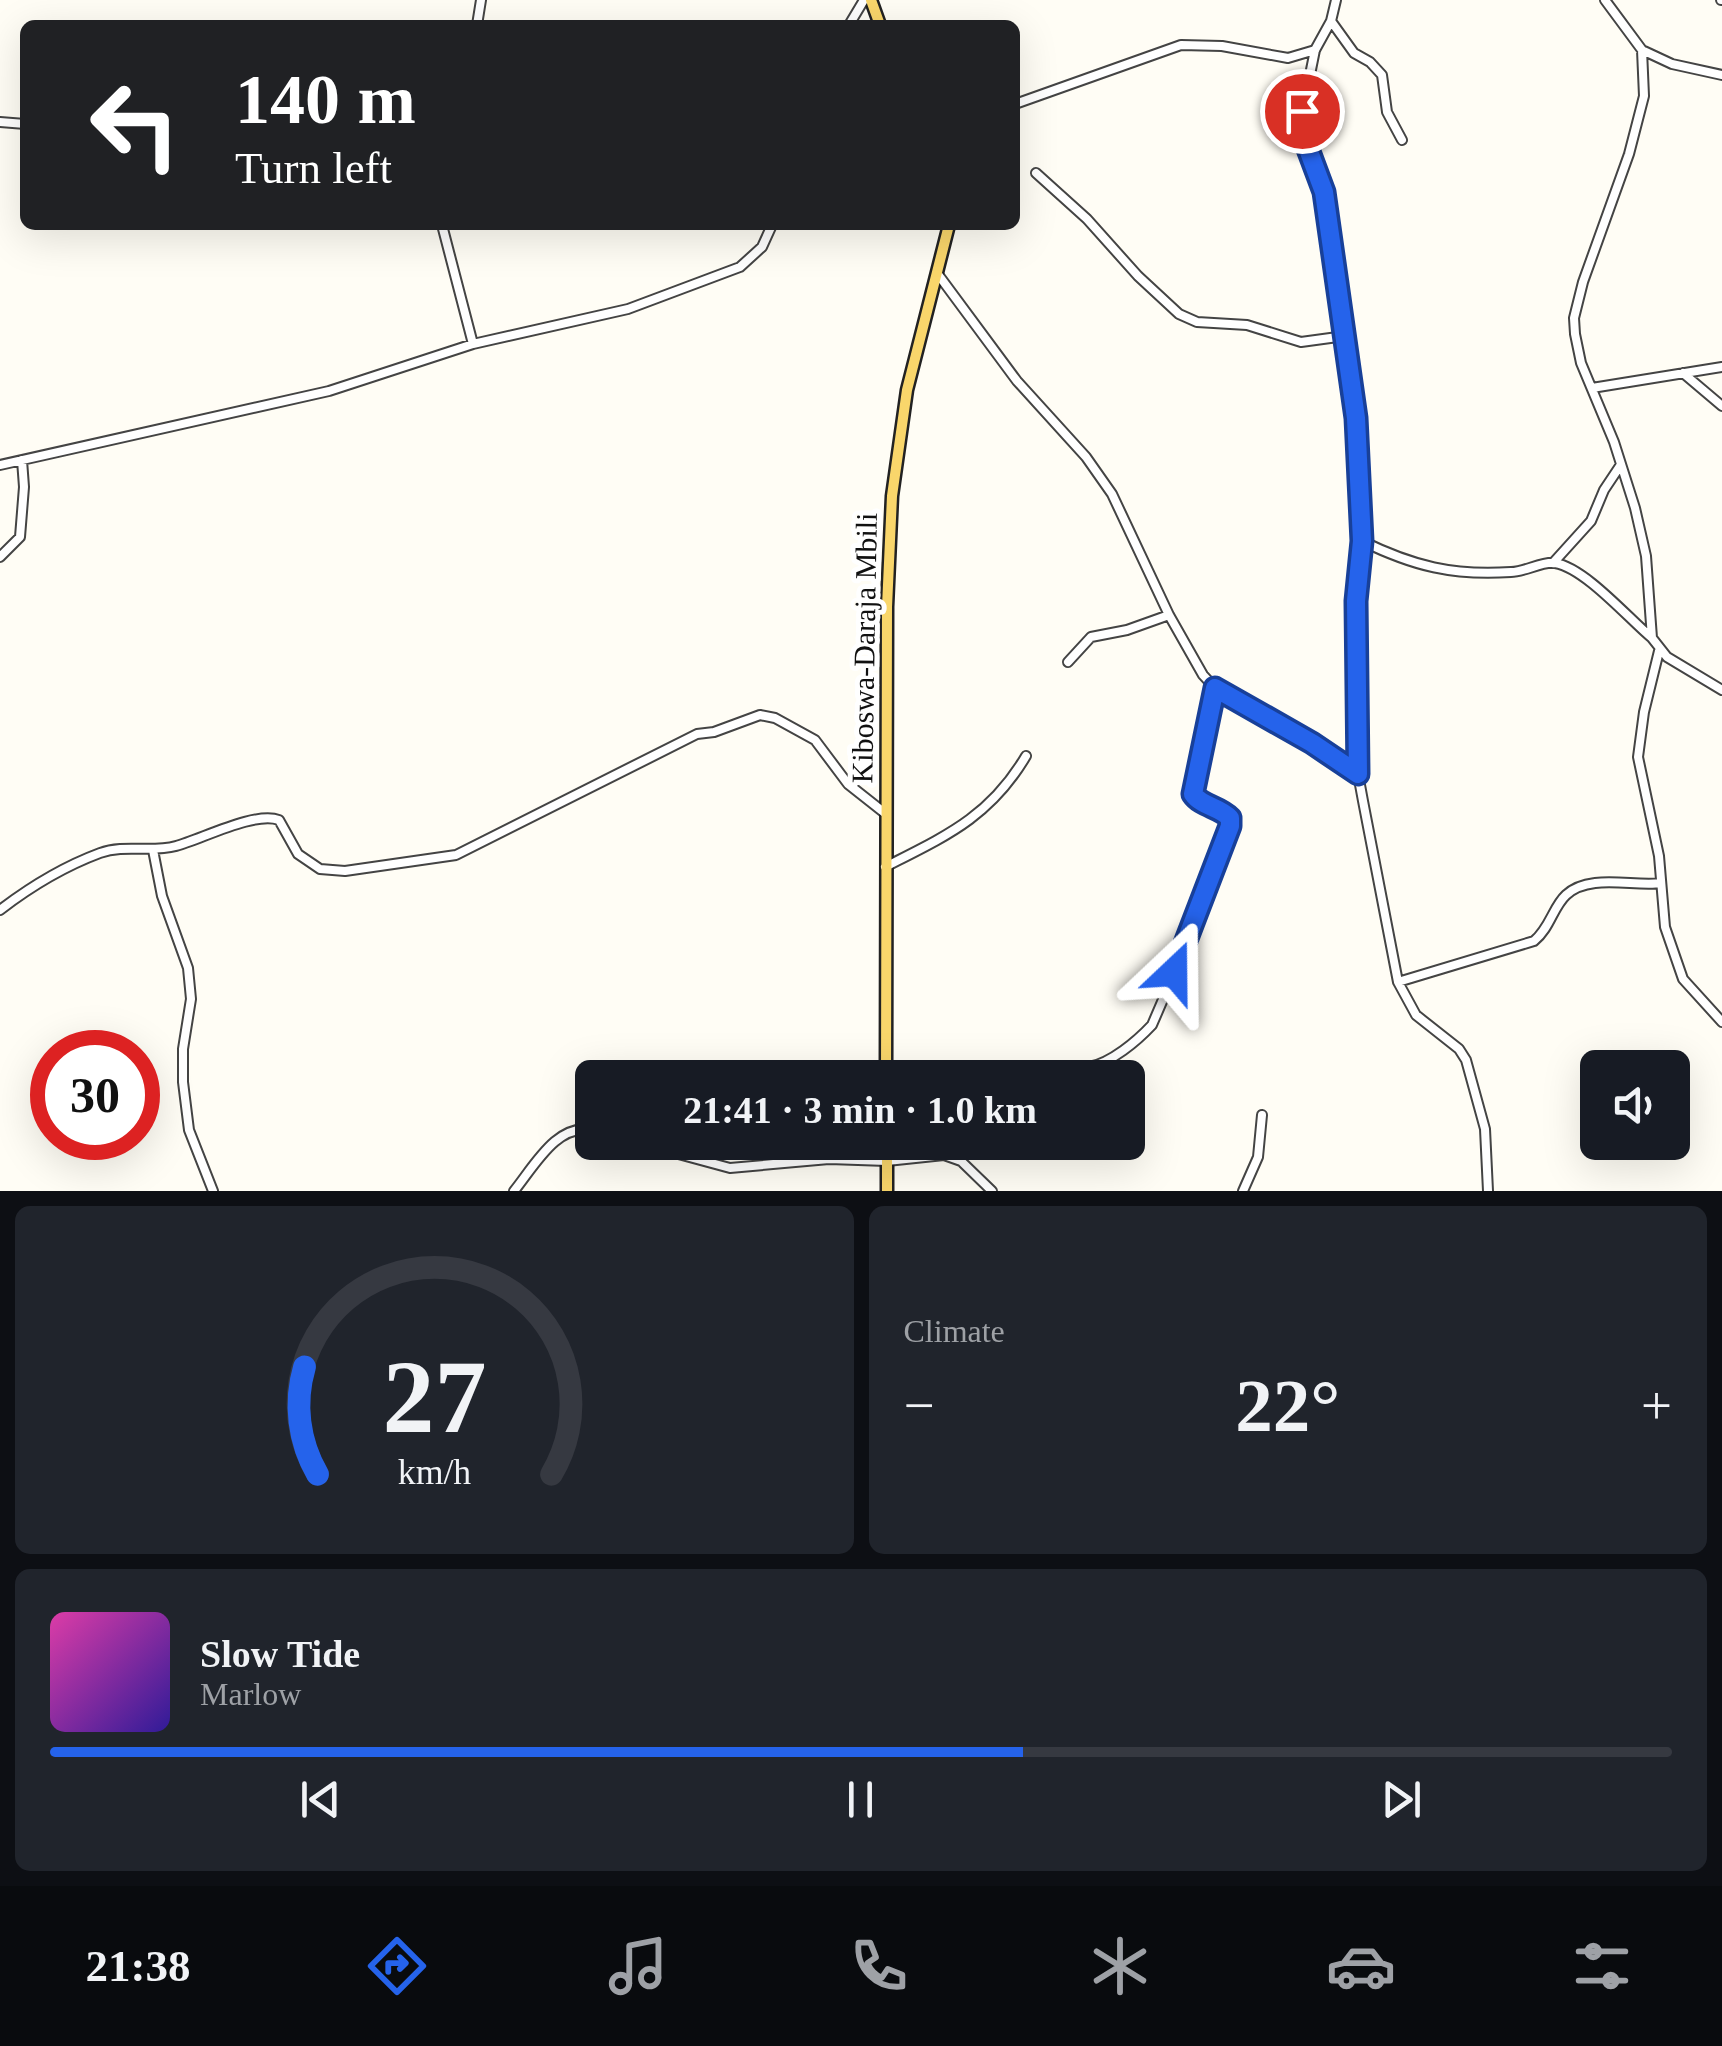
<!DOCTYPE html>
<html lang="en">
<head>
<meta charset="utf-8">
<style>
  :root { --surface:#171b24; --page:#20242c; --text:#f1f3f6; --muted:#9ea1a6; --line:#363941; --accent:#2563eb }
  body { margin:0; font-family:Georgia,serif; background:var(--page); color:var(--text); height:100vh; display:flex; flex-direction:column; font-size:38px; white-space:nowrap }
  * { box-sizing:border-box; margin:0 }
  p { font-size:32px; color:var(--muted) }
  .icon { flex:none; width:55px; height:55px; fill:none; stroke:currentColor; stroke-width:2; stroke-linecap:round; stroke-linejoin:round }
  .map { position:relative; height:1191px; overflow:hidden }
  .panel { display:flex; flex-direction:column; gap:15px; padding:15px; background:#0d0f14; flex:1 }
  .panel>* { flex:none }
  .hud { position:absolute; left:20px; top:20px; width:1000px; height:210px; border-radius:15px; box-shadow:0 10px 40px #0002; background:#202124; color:#fff; overflow:hidden }
  .buttons { position:absolute; left:1580px; top:1050px; display:grid; gap:20px }
  .buttons a { display:grid; place-items:center; width:110px; height:110px; border-radius:15px; background:var(--surface); box-shadow:0 10px 40px #0002; font-size:50px }
  .speed { position:absolute; left:30px; top:1030px; display:flex; gap:20px; font-size:50px; font-weight:700; text-align:center }
  .speed>* { display:grid; place-content:center; width:130px; height:130px; border-radius:50%; background:var(--surface); box-shadow:0 10px 40px #0002; line-height:1 }
  .speed .limit { border:15px solid #d22; background:#fff; color:#111 }
  .pin { position:absolute; display:grid; place-items:center; width:85px; height:85px; color:#fff; margin:-42px; border:5px solid #fff; border-radius:50%; box-shadow:0 2px 10px #0007 }
  .me { position:absolute; width:110px; margin:-55px; rotate:23deg; stroke-linejoin:round; filter:drop-shadow(0 0 8px #0008) }
  .turn { display:flex; align-items:center; gap:35px; height:210px; padding:0 50px; font-size:45px }
  .turn .icon { width:130px; height:130px; stroke-width:2.5 }
  .turn b { display:block; font-size:70px; line-height:85px }
  .big { font-size:75px; font-weight:700; line-height:1.1 }
  .panel .tile { flex:1; display:flex; flex-direction:column; justify-content:center; gap:15px; min-width:0; padding:0 35px; border-radius:15px; background:var(--page) }
  .panel .dial { align-items:center; gap:0 }
  .dial svg { height:260px; overflow:visible; fill:none; stroke:var(--line); stroke-width:7; stroke-linecap:round; text-anchor:middle }
  .dial text { fill:var(--text); stroke:none }
  .song { display:flex; align-items:center; gap:30px }
  .cover { width:120px; height:120px; border-radius:15px; background:linear-gradient(135deg,hsl(320 70% 55%),hsl(250 70% 35%)) }
  .played { height:10px; border-radius:5px; background:linear-gradient(90deg,var(--accent) 60%,var(--line) 60%) }
  .keys { display:flex; justify-content:space-around; direction:ltr }
  .heat { display:flex; justify-content:space-between; align-items:center; font-size:55px; direction:ltr }
  .panel .tiles { flex:1; display:grid; gap:15px; grid-template-columns:1fr 1fr }
  .tile:last-child { grid-column:span 2 }
  .trip { position:absolute; left:575px; top:1060px; width:570px; height:100px; border-radius:15px; background:var(--surface); box-shadow:0 10px 40px #0002; font-weight:700; line-height:100px; text-align:center }
  .tab-bar { display:flex; height:160px; justify-content:space-around; align-items:center; background:#090b0e; color:var(--muted) }
  .tab-bar .icon { width:70px; height:70px }
  .tab-bar .active { color:var(--accent) }
  .tab-bar b { font-size:45px; color:var(--text) }
  .map>svg:first-child { display:block }
</style>
</head>
<body>
<div class="map">
<svg width="1722" height="1191" viewBox="0 0 1722 1191">
  <rect width="100%" height="100%" fill="#fffdf5"/>
  <g fill="none" stroke-linecap="round" stroke-linejoin="round">
    <defs>
      <path id="minor" d="M1336,0L1331,21L1315,50L1300,124L1324,192L1336,266L1356,418L1362,541C1413,566 1453,576 1511,572C1525,572 1542,561 1555,563C1585,568 1628,618 1652,638
        M1605,0L1642,50L1644,96L1629,154L1583,282L1574,318L1575,334L1581,363L1614,442L1635,508L1646,556L1652,638L1667,657L1722,690
        M1721,0H1722
        M1331,21L1354,53L1370,62L1382,75L1387,112L1402,140
        M477,25L481,0
        M849,25L864,0
        M1642,50L1672,64L1722,75
        M1015,104L1181,45L1222,46L1288,58L1315,50
        M0,122L25,124
        M1036,173L1087,219L1138,276L1179,314L1197,322L1247,325L1301,342L1345,336
        M442,225L473,344
        M937,273L1017,381L1086,457L1112,494L1169,615L1203,675L1215,688L1312,743L1358,774
        M1683,373L1722,406
        M1592,388L1722,367
        M0,465L329,391L473,344L628,309L740,267L762,247L772,225
        M1362,541L1356,618L1358,774L1363,801L1398,982L1416,1015L1459,1049L1466,1060L1485,1129L1488,1191
        M0,557L20,537L24,487L22,460
        M1553,563L1591,521L1604,490L1620,466
        M1659,651L1644,712L1638,757L1659,856L1665,927L1683,979L1722,1022
        M1068,662L1091,637L1127,630L1169,615
        M153,850L162,896L188,968L191,999L183,1049V1082L189,1130L213,1191
        M885,867C946,836 990,817 1026,756
        M0,910C30,887 65,866 100,853C125,844 151,853 176,846C202,839 255,811 279,820L298,854L320,869L345,871L456,855L697,734L714,732L760,715L775,718L815,740L848,784L886,814
        M1398,982L1534,941C1550,928 1553,907 1566,895C1589,873 1634,887 1661,883
        M1040,1078C1058,1068 1070,1070 1089,1067C1111,1063 1137,1041 1152,1025L1192,932L1230,826V818C1220,807 1201,806 1193,794L1215,688
        M634,1142L730,1168L829,1159L887,1161L944,1155L961,1161L992,1191
        M944,1155L958,1142
        M514,1191C533,1168 558,1121 592,1131
        M1243,1191L1258,1157L1262,1115"/>
      <path id="major" d="M871,0L880,25
        M886,1078L887,607L892,496L907,390L949,225
        M887,1142V1191"/>
    </defs>
    <use href="#minor" stroke="#444" stroke-width="12"/>
    <use href="#major" stroke="#222" stroke-width="15"/>
    <use href="#minor" stroke="#fff" stroke-width="8"/>
    <use href="#major" stroke="#f9d66b" stroke-width="10"/>
  </g>
  <g fill="none" stroke-linecap="round" stroke-linejoin="round">
    <defs>
      <path id="route" d="M1174,972L1230,826V818C1220,807 1201,806 1193,794L1215,688L1312,743L1358,774L1356,601L1362,541L1356,418L1324,192L1302,133V111"/>
    </defs>
    <use href="#route" stroke="#184099" stroke-width="25"/>
    <use href="#route" stroke="#2563eb" stroke-width="18"/>
  </g>
  <g text-anchor="middle" dominant-baseline="central" stroke-width="10" stroke-linejoin="round" paint-order="stroke">
    <g font-size="30" fill="#111" stroke="#fff">
      <text transform="translate(864 648) rotate(-89)">Kiboswa-Daraja Mbili</text>
    </g>
  </g>
</svg>
<div class="buttons">
<a><svg class="icon" aria-label="sound" viewBox="0 0 24 24"><path d="M4 9h4l5-4v14l-5-4H4zM17 9q2 3 0 6"/></svg></a>
</div>
<div class="speed"><div class="limit">30</div></div>
<div class="pin" style="left:1302px;top:111px;background:#d93025"><svg class="icon" aria-label="arrive" viewBox="0 0 24 24"><path d="M6 21V4h12l-3 4 3 4H6"/></svg></div>
<svg class="me" style="left:1174px;top:972px" viewBox="-20 -20 40 40"><path d="M0-17L14 15 0 8-14 15z" fill="#2563eb" stroke="#fff" stroke-width="4"/></svg>
<div class="trip">21:41 · 3 min · 1.0 km</div>
<div class="hud">
<div class="turn"><svg class="icon" aria-label="left" viewBox="0 0 24 24"><path d="M17 20v-9H6M10 6l-5 5 5 5"/></svg><div><b>140 m</b>Turn left</div></div>
</div>
</div>
<section class="panel">
<div class="tiles">
<div class="tile dial"><svg viewBox="0 0 100 80">
<path d="M14 69A42 42 0 1 1 86 69"/>
<path d="M14 69A42 42 0 0 1 10 36" stroke="#2563eb"/>
<text x="50" y="56" font-size="32" font-weight="700">27</text>
<text x="50" y="72" font-size="11">km/h</text>
</svg></div>
<div class="tile"><p>Climate</p>
<div class="heat"><a>−</a><b class="big">22°</b><a>+</a></div>
</div>
<div class="tile">
<div class="song"><i class="cover"></i><div><b>Slow Tide</b><p>Marlow</p></div></div>
<div class="played"></div>
<div class="keys"><svg class="icon" aria-label="previous" viewBox="0 0 24 24"><path d="M18 5L8 12l10 7zM5 5v14"/></svg><svg class="icon" aria-label="pause" viewBox="0 0 24 24"><path d="M8 5v14M16 5v14"/></svg><svg class="icon" aria-label="next" viewBox="0 0 24 24"><path d="M6 5l10 7-10 7zM19 5v14"/></svg></div>
</div>
</div>
</section>
<nav class="tab-bar">
<b>21:38</b>
<svg class="icon active" aria-label="directions" viewBox="0 0 24 24"><path d="M12 3l9 9-9 9-9-9zM9 14v-3h6M13 9l2 2-2 2"/></svg>
<svg class="icon" aria-label="music" viewBox="0 0 24 24"><path d="M9 18V5l10-2v13"/><circle cx="6" cy="18" r="3"/><circle cx="16" cy="16" r="3"/></svg>
<svg class="icon" aria-label="phone" viewBox="0 0 24 24"><path d="M5 4h4l2 5-3 2q2 4 5 5l2-3 5 2v4C11 20 4 13 5 4z"/></svg>
<svg class="icon" aria-label="climate" viewBox="0 0 24 24"><path d="M12 3v18M4 7l16 10M4 17L20 7"/></svg>
<svg class="icon" aria-label="car" viewBox="0 0 24 24"><path d="M5 17H2v-5l4-1 3-4h7l3 4 3 1v5h-3M9 17h6M6 11h13"/><circle cx="7" cy="17" r="2"/><circle cx="17" cy="17" r="2"/></svg>
<svg class="icon" aria-label="filters" viewBox="0 0 24 24"><path d="M4 7h16M4 17h16"/><circle cx="9" cy="7" r="2"/><circle cx="15" cy="17" r="2"/></svg>
</nav>
</body>
</html>
